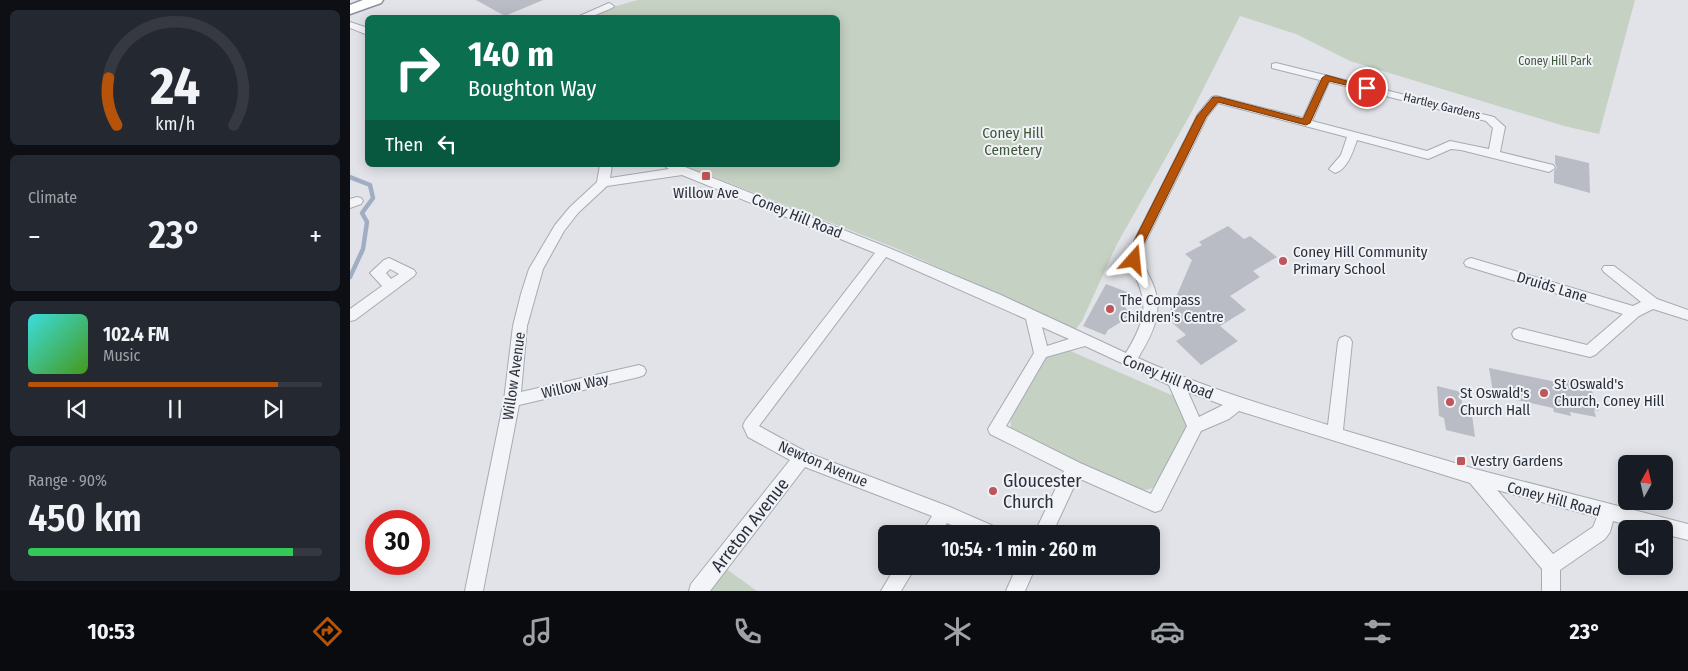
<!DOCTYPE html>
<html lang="en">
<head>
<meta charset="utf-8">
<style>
  :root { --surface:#171b24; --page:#242831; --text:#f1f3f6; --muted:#9ea1a6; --line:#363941; --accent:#b45309 }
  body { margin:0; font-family:"Fira Sans Condensed",sans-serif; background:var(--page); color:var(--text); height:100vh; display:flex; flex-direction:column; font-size:19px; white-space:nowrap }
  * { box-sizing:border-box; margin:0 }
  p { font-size:16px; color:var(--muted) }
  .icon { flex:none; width:28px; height:28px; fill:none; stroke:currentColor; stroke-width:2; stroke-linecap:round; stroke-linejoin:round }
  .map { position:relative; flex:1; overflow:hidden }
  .side { display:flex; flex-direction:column; gap:10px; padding:10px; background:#0d0f14; width:350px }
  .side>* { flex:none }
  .banner { position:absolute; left:15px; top:15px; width:475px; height:152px; border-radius:8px; box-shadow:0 2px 12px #0003; background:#0b6e4f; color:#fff; overflow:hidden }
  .needle { width:32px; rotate:8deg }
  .fabs { position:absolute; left:1268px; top:455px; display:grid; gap:10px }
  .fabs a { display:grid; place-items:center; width:55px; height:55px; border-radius:8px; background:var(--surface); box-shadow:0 2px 12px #0003; font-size:25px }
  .speed { position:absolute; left:15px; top:510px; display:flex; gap:10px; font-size:25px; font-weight:700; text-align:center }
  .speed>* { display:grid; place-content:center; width:65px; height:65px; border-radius:50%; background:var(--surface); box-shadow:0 2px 12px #0003; line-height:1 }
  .speed .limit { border:8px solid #d22; background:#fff; color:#111 }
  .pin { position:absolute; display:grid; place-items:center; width:42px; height:42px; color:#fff; margin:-21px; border:2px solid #fff; border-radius:50%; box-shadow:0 1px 5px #0007 }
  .me { position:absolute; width:55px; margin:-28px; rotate:18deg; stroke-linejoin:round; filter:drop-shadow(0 0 4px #0008) }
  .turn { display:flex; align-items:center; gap:18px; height:105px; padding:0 20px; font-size:22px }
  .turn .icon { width:65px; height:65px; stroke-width:2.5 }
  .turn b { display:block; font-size:35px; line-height:42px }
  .then { display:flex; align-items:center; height:48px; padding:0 20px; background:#0003; gap:10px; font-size:19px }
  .big { font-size:38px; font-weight:600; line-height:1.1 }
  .side .tile { flex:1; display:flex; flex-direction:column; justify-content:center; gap:8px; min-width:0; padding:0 18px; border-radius:8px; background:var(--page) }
  .side .dial { align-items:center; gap:0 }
  .dial svg { height:130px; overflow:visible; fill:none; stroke:var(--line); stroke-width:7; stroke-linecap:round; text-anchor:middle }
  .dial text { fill:var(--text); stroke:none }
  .song { display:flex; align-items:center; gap:15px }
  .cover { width:60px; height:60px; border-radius:8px; background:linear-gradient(135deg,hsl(180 70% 55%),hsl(100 70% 35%)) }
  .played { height:5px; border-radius:2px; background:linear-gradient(90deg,var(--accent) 85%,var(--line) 85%) }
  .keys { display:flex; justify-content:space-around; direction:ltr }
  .heat { display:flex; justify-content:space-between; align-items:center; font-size:28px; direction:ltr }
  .charge { height:8px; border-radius:4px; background:linear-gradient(90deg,#34c759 90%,var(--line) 0) }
  .trip { position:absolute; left:528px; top:525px; width:282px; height:50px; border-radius:8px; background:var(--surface); box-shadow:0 2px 12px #0003; font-weight:600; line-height:50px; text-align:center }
  .menu { display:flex; height:80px; justify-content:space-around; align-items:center; background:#090b0e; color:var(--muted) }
  .menu .icon { width:35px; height:35px }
  .menu .active { color:var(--accent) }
  .menu b { font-size:22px; color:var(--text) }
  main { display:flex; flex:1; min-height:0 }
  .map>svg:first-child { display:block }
</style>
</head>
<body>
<main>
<section class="side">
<div class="tile dial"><svg viewBox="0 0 100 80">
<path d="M14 69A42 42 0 1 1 86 69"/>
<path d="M14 69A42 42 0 0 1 9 40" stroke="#b45309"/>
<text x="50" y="56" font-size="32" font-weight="700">24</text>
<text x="50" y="72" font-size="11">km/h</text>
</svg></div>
<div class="tile"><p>Climate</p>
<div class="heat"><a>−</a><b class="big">23°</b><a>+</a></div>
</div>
<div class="tile">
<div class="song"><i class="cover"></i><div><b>102.4 FM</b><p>Music</p></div></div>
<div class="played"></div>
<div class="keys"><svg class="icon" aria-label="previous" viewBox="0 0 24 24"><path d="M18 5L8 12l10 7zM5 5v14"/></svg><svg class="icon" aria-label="pause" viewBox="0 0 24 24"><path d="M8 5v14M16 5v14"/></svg><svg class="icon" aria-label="next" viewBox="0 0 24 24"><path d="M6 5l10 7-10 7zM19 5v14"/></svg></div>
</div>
<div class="tile"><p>Range · 90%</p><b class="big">450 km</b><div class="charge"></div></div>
</section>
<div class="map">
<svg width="1338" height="591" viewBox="0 0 1338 591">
  <rect width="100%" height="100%" fill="#e1e3e8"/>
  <path fill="#c5d1c3" d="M288,0H1285L1249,134L1214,126L1000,61L946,34L890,16L841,113L767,244L732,321L724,331L637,289L543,247L333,165H488V18H237L266,6Z
    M718,350L826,397L840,424L807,487L795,490H783L661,429L660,412L694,356Z
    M372,566L407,591H353Z"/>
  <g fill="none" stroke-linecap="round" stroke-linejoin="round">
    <path stroke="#a0aec4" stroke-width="4.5" d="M0,177L20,185L23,198L12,213L17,222L13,249L0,277"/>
  </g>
  <path fill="#b9bcc4" d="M126,0H193L155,16Z
    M1205,155L1239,163L1240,193L1204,183V171L1207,168L1205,164Z
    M878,226L894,239L900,236L927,257L903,271L910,277L880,296L896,310L870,326L888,341L851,365L826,341L836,335L817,318L842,260L835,254L852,245L849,242Z
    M756,284L777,292L772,304L782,315L758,330L755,335L733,326Z
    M1139,368L1211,383L1209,378L1233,383L1235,390L1242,391L1249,411L1244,410L1246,417L1220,412L1221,416L1204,412L1203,408L1149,396L1148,393L1143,392Z
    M1087,386L1111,392L1113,413L1122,415L1125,437L1096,430L1094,418L1089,416Z"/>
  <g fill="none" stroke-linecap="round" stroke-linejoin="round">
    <defs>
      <path id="minor" d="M259,3L264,6L262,8L238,18H225Z
        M0,22L18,28V35L0,28Z
        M926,63L1144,117L1155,127L1150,152L1203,165L1205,168L1199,172L1111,150L1101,149L1078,159L1007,140C1003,151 998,169 985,173L979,169L991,155L997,137L868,103L857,117L792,249C791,262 797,271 802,282C815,311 803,333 788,358C850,386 914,405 978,425L988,342L990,338L995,336L1000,338L1002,342L993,430L1125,469L1338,524V540L1314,534V529H1293L1263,521L1260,532L1255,539L1210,570V591H1192V569L1120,483L889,411L879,419L851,431L811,510L805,512L728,478L702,534H684L714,471L640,434L638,429L684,353L676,319L536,257L409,426L458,453L600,507L648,528L651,534H622L597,523L590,534H571L582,516L455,467L360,591H339L341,584L440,460L398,437L393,426L395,421L525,253L332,175L257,186L228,213L214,231L193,269L177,326L171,392L289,365L294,367L296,371L294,375L289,377L169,405L133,591H115L154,400L163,326L171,294L179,269L205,225L220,207L247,182L250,165H262L260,178L319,169L313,165H330L539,248L651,295L776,353C790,329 800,310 788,283C783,271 778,262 780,249L848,114L862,97L866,96L953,118L970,80L922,68V64ZM979,82L1136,121L1143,128L1139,149L1100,141L1077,151L962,121ZM692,327L719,339L697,346ZM735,346L819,385L837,426L801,494L730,463L656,426L696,357ZM838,392L873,405L849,417ZM1147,490L1247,517L1243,527L1203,554Z
        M7,197L11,198L13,201L11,204L0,208V199Z
        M39,258L64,270L66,273L64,276L5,320L0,321V309L32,286L20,273L34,260ZM40,269L49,274L41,279L36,273Z
        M1121,258L1283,306L1291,302L1254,272L1252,269L1254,266H1264L1307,299L1338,310V320L1303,309L1289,316L1245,355L1240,357L1169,340L1164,338L1162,334L1164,330L1169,328L1237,345L1273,314L1116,266L1114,263L1116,260Z
        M546,566H566L551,591H531Z
        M667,566H686L675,591H656Z"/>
      <path id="trunk" d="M13,0H33L31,3L0,14V5Z"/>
    </defs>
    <use href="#minor" stroke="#a7aab2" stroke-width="2"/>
    <use href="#trunk" stroke="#8a909d" stroke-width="3"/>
    <use href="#minor" fill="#f3f4f7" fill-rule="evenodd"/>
    <use href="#trunk" fill="#fff" fill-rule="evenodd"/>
  </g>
  <path fill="#b45309" stroke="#753606" d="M976,75L1021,88L1017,90L979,81L960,123L956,125L868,102L856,117L791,249L788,263H781L779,260L780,249L847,116L863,97H869L953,119L972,78Z"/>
  <g fill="#bf545a" stroke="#f0f2f6" stroke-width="2">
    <rect x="351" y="171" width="10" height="10" rx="2.5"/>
    <circle cx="933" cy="261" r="5"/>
    <circle cx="760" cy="309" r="5"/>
    <circle cx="1194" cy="393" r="5"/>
    <circle cx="1100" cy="402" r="5"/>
    <rect x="1106" y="456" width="10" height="10" rx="2.5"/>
    <circle cx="643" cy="491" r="5"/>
  </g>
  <g text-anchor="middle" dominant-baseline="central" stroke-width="4" stroke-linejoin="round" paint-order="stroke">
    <g font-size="12" fill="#3d583a" stroke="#f0f2f6">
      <text x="1205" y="61">Coney Hill Park</text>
    </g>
    <g font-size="12" fill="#2b303e" stroke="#f0f2f6">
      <text transform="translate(1092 106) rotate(14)">Hartley Gardens</text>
    </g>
    <g font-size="15" fill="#3d583a" stroke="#f0f2f6">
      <text x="663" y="133">Coney Hill<tspan x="663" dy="17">Cemetery</tspan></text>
    </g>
    <g font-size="15" fill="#2b303e" stroke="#f0f2f6" text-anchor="start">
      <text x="356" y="193" text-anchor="middle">Willow Ave</text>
      <text x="943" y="252">Coney Hill Community<tspan x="943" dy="17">Primary School</tspan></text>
      <text x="770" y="300">The Compass<tspan x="770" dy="17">Children's Centre</tspan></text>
      <text x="1204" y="384">St Oswald's<tspan x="1204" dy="17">Church, Coney Hill</tspan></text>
      <text x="1110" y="393">St Oswald's<tspan x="1110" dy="17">Church Hall</tspan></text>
      <text x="1121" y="461">Vestry Gardens</text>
    </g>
    <g font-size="15" fill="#2b303e" stroke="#f0f2f6">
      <text transform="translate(447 216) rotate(22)">Coney Hill Road</text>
      <text transform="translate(1202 287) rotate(17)">Druids Lane</text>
      <text transform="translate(164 376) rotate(-82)">Willow Avenue</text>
      <text transform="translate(818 377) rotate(22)">Coney Hill Road</text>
      <text transform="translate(225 386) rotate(-13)">Willow Way</text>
      <text transform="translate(473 464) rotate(23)">Newton Avenue</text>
      <text transform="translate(1204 499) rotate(15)">Coney Hill Road</text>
    </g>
    <g font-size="18" fill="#2b303e" stroke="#f0f2f6" text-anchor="start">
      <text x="653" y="481">Gloucester<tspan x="653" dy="21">Church</tspan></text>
    </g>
    <g font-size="18" fill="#2b303e" stroke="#f0f2f6">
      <text transform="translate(400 525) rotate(-52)">Arreton Avenue</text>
    </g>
  </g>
</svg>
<div class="fabs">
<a><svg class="needle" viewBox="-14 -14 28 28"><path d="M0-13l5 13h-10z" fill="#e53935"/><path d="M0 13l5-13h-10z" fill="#9ea1a6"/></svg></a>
<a><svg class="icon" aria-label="sound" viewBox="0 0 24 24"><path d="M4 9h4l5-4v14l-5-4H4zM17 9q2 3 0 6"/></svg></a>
</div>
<div class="speed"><div class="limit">30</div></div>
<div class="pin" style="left:1017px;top:88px;background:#d93025"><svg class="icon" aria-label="arrive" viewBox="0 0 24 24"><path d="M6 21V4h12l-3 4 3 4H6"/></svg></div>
<svg class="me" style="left:784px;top:260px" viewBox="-20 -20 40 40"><path d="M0-17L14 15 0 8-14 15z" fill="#b45309" stroke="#fff" stroke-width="4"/></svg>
<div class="trip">10:54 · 1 min · 260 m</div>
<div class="banner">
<div class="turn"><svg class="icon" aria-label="right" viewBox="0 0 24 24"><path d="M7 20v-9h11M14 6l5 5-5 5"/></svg><div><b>140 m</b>Boughton Way</div></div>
<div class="then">Then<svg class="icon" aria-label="left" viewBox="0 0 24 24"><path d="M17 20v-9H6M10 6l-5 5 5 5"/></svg></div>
</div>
</div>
</main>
<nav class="menu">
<b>10:53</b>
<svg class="icon active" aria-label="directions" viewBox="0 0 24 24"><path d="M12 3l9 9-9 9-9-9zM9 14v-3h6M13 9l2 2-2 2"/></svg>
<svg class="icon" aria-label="music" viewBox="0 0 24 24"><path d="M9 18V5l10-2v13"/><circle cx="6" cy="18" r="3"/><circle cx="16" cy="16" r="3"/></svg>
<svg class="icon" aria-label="phone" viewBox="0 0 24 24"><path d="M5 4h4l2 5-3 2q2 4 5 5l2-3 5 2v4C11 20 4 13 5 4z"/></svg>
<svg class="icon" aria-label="climate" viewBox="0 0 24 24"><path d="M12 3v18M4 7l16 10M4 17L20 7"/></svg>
<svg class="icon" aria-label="car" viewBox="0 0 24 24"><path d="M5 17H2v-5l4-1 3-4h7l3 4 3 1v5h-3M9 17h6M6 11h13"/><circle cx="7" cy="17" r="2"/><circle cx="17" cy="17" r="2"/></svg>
<svg class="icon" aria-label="filters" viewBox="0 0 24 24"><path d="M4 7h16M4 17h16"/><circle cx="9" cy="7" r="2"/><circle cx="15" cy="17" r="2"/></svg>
<b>23°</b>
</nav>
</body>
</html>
